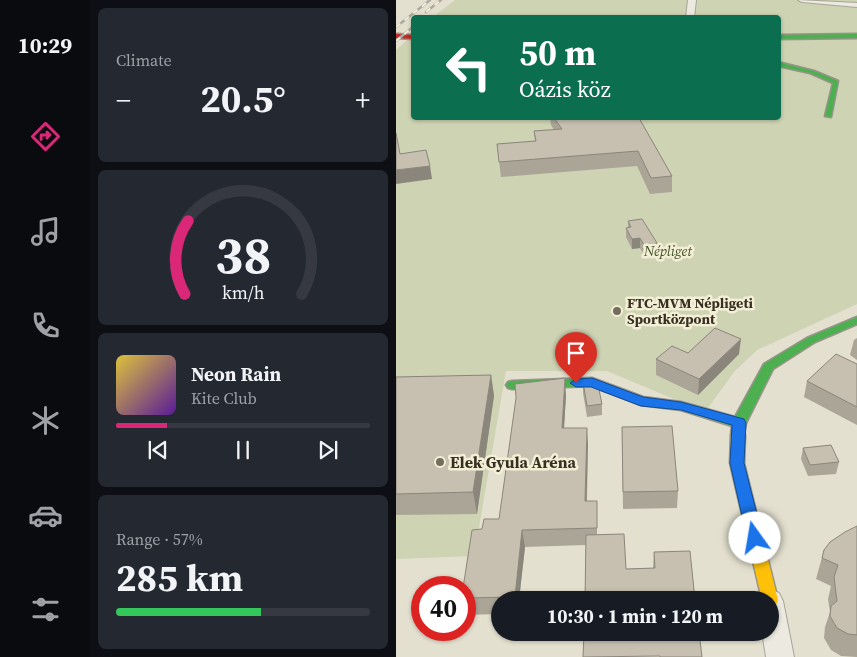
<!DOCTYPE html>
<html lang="en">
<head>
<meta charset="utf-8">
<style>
  :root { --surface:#171b24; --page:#242831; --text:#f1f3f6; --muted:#9ea1a6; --line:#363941; --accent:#db2777 }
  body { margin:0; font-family:"Source Serif 4",serif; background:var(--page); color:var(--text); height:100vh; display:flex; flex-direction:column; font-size:19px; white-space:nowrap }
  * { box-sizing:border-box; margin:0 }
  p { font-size:16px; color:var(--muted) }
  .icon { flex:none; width:28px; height:28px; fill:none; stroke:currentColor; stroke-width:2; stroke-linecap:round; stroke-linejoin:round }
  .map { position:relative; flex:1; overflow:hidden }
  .drawer { display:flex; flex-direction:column; gap:8px; padding:8px; background:#0d0f14; width:306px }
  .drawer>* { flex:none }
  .hud { position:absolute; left:15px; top:15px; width:370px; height:105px; border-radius:5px; box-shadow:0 1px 4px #0004; background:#0b6e4f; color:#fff; overflow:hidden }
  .speed { position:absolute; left:15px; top:576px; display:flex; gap:10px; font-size:25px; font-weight:700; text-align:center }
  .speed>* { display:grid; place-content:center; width:65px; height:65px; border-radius:50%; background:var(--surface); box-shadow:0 1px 4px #0004; line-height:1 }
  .speed .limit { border:8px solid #d22; background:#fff; color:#111 }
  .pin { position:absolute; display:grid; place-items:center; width:42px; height:42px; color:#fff; margin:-51px -21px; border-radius:50% 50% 50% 0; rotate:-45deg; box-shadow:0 0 5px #0007 }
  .pin .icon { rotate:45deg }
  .me { position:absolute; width:55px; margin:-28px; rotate:347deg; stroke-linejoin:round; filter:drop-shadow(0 0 4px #0008) }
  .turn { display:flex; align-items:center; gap:18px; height:105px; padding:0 25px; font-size:22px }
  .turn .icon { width:65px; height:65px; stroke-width:2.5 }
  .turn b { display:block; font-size:35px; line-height:42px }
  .big { font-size:38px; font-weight:700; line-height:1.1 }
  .drawer .tile { flex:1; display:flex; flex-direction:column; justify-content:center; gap:8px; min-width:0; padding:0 18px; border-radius:8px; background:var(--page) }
  .drawer .dial { align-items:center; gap:0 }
  .dial svg { height:130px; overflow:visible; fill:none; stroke:var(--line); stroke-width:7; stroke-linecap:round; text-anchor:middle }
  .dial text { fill:var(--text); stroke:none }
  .song { display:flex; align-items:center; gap:15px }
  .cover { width:60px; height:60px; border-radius:8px; background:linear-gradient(135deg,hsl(50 70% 55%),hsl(270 70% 35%)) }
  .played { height:5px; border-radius:2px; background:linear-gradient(90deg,var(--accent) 20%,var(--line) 20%) }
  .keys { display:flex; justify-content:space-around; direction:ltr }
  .heat { display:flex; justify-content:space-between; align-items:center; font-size:28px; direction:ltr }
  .charge { height:8px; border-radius:4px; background:linear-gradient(90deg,#34c759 57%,var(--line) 0) }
  .trip { position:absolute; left:95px; top:591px; width:288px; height:50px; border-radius:25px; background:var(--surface); box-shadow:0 1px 4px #0004; font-weight:700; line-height:50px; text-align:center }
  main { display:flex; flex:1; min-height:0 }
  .tabs { display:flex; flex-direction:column; width:90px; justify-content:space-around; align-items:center; background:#090b0e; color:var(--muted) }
  .tabs .icon { width:35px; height:35px }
  .tabs .selected { color:var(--accent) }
  .tabs b { font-size:22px; color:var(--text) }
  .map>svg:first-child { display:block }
</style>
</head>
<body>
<main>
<nav class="tabs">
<b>10:29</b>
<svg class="icon selected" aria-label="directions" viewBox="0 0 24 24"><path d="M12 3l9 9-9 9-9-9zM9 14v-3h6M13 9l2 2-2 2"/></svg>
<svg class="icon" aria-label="music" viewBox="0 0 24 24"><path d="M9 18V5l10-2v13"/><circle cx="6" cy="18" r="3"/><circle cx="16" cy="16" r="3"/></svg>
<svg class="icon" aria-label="phone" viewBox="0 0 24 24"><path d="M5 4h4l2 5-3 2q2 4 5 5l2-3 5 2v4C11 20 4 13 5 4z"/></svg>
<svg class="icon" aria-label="climate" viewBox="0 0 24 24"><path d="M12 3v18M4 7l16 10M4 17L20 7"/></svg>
<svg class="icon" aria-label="car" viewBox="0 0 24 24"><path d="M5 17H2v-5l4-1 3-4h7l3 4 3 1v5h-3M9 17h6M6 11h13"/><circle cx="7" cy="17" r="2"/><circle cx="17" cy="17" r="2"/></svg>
<svg class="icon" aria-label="filters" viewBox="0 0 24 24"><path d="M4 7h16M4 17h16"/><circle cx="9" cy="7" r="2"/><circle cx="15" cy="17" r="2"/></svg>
</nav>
<section class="drawer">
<div class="tile"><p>Climate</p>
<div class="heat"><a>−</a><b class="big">20.5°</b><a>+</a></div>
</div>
<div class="tile dial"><svg viewBox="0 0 100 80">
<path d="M14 69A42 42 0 1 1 86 69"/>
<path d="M14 69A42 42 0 0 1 16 24" stroke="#db2777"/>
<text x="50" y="56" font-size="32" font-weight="700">38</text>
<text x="50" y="72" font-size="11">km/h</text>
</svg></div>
<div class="tile">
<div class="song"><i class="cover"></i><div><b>Neon Rain</b><p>Kite Club</p></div></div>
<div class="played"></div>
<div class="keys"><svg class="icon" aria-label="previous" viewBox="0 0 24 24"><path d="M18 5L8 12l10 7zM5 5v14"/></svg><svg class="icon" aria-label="pause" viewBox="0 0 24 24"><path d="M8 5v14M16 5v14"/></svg><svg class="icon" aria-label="next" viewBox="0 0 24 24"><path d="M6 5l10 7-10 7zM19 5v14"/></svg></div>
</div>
<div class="tile"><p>Range · 57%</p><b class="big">285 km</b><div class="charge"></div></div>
</section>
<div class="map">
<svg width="461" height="657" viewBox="0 0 461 657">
  <rect width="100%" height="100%" fill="#e3e0cf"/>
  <path fill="#ced3b3" d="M59,0H461V304L361,350L338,372L309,412L211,371H110L78,556L0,559V50L17,35L18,118H382V18L37,17Z"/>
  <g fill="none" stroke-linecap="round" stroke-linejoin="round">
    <defs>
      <path id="street" d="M292,0H300L298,18H290Z
        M402,0L461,3V7L406,2Z
        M374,589L383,593L387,601L398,657H370L366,632H374V600H361L365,593Z"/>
      <path id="fast" d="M461,34V38L382,39V35Z
        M382,62L418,71L442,81L435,117L429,116L437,83L414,73L382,66Z
        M461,317V324L419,342L377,369L350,423L347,438H337L335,435L336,426L285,410L245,405L195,386L116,389L112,388L110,385L112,382L116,381L196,378L247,397L285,402L339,417L368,364L411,338Z"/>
      <path id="slow" d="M342,430L347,432L349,435L348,463L382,600L380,605L374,607V600H366L334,463L335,435L337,432Z"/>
      <path id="jam" d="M0,34L18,35V39L0,38Z"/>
    </defs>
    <use href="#street" stroke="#a8a598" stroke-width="2"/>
    <use href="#fast" stroke="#989488" stroke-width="3"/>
    <use href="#slow" stroke="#989488" stroke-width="3"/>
    <use href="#jam" stroke="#989488" stroke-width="3"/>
    <use href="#street" fill="#eceae0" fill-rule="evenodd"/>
    <use href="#fast" fill="#4caf50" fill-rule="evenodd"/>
    <use href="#slow" fill="#ffc107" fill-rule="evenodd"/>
    <use href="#jam" fill="#c62828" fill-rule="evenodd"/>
    <defs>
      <path id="rail" d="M30,12L45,0
        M0,27L34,0
        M0,41L18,26"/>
    </defs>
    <use href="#rail" stroke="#aca9a0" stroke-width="2.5"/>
    <use href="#rail" stroke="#f3efd6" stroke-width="2" stroke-dasharray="5.5" stroke-linecap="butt"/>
  </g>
  <path fill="#aba597" d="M154,118H243L276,176V192L254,194L241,166L105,177L101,144L139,141L138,131L158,130L155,125Z
    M232,221L261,253L248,255L244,248L236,249L230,237V228L232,227Z
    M461,338V360L454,355L458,340Z
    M343,354L302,395L260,375V359Z
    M461,364V425L408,397L411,381Z
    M95,375L98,396L81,514L0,515V377Z
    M187,382L206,404V415L191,417L187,393Z
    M170,395L168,428L192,444L191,501H201V535L230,569L257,568L258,552L299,600H189L190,545L129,547L123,600H104V614L69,615V588L86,529L103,519Z
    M226,427L282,491L281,508L227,509Z
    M407,448L443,462L440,474L412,476L405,459Z
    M461,526V657L445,656L435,650L428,638L429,627L434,612L432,599L435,586L420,579L428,550Z"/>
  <path fill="#8b867b" d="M34,166L36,179L0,184V170Z
    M244,238V248L236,249V239Z
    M261,243V253L248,255V245Z
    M345,339L343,354L302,395L303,379Z
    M95,375L98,396L81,514L77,492Z
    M169,378L170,395L167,445L166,428Z
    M191,428L192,444L190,518L189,501Z
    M126,530L129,547L123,600H120L119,597Z"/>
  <path fill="#c7c0b0" stroke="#8b867b" d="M158,118H243L276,176L255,178L242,151L103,162L101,144L140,141L138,131L166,129Z
    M0,133L4,154L30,150L34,166L0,170Z
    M246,219L261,243L248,245L244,238L236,239L230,228L235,227L232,221Z
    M319,328L345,339L303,379L260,359L276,346L292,353Z
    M440,354L461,364V407L411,381Z
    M95,375L77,492L0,494V377Z
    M169,378L166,428H191L189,501H201V528L126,530L119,597L69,598V588H67L76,530L86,529L88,519H103L120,398L119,384Z
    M187,382L202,385L206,404L191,406Z
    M276,426L282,491L227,492L226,427Z
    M435,445L443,462L414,465L407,448Z
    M461,526V635L452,634L441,628L434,616L435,606L441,601L438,577L442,565L426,558L428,550L434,542L449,532Z
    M228,534L230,569L259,568L258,552L294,551L299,600H189L190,535Z
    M188,632H303L306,657H264V656L187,657Z"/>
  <path fill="#1a73e8" stroke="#114b97" d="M196,378L247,397L285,402L348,419L350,423L348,463L367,538L365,543L359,545L354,543L351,538L334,463L336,425L285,410L245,406L195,387H180L174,383L180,379Z"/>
  <g fill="#736d5e" stroke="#f3efd6" stroke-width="2">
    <circle cx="221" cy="311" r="5"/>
    <circle cx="44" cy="462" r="5"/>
  </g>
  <g text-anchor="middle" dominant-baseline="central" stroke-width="5" stroke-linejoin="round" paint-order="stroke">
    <g font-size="14" font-style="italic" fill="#415229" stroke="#f3efd6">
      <text x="272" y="251">Népliget</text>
    </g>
    <g font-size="14" font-weight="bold" fill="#372f21" stroke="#f3efd6" text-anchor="start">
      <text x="231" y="303">FTC-MVM Népligeti<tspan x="231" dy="16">Sportközpont</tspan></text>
    </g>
    <g font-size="16" font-weight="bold" fill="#372f21" stroke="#f3efd6" text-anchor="start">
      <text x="54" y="462">Elek Gyula Aréna</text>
    </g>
  </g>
</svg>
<div class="speed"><div class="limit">40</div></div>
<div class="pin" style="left:180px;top:383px;background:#d93025"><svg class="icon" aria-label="arrive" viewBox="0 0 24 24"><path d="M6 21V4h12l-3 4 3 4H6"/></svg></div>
<svg class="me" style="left:359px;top:538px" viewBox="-20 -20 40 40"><circle r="19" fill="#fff"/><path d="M0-13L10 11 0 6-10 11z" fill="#1a73e8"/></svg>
<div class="trip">10:30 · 1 min · 120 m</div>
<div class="hud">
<div class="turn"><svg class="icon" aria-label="left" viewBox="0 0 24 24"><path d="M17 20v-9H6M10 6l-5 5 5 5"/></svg><div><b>50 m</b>Oázis köz</div></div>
</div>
</div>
</main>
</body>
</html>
